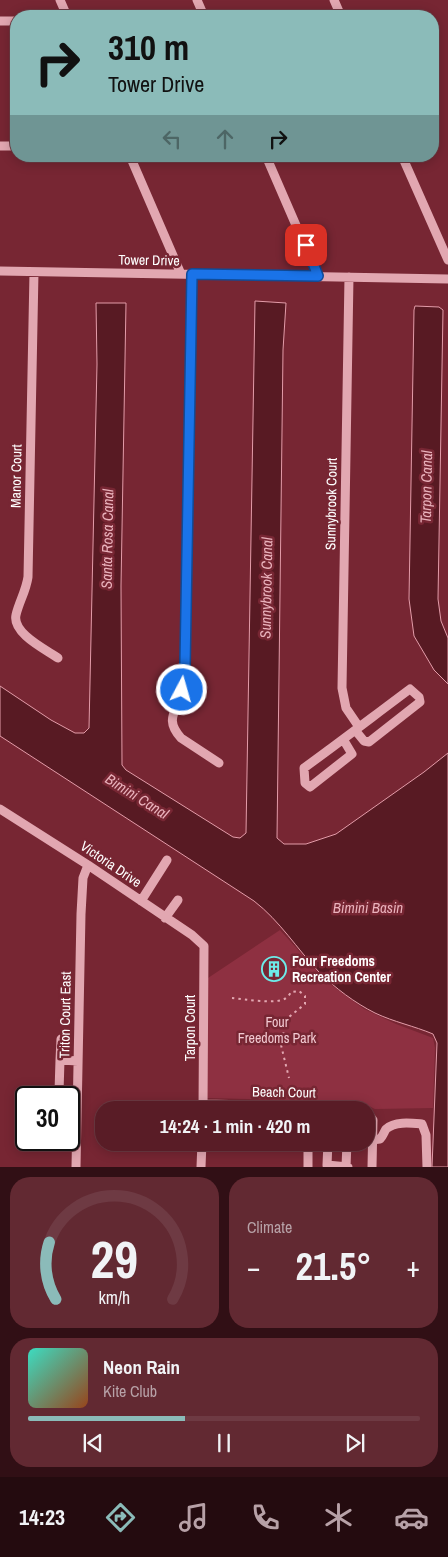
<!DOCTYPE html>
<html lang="en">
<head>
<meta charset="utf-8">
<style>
  :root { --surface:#591c26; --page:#622932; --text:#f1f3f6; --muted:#b7a1a7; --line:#6e3a43; --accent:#8bbbb9 }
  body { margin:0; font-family:"Archivo Narrow",sans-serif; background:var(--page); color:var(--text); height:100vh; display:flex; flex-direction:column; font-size:19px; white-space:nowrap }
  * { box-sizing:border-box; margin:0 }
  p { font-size:16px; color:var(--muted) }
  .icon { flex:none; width:28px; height:28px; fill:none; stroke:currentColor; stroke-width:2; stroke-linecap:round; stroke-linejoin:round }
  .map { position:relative; height:1167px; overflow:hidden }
  .sheet { display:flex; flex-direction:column; gap:10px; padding:10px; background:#310f15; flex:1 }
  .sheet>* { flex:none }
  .hud { position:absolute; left:10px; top:10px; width:429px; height:152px; border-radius:20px; box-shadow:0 2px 12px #0003,0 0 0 1px var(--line); background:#8bbbb9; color:#111; overflow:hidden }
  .speed { position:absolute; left:15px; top:1086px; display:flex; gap:10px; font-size:25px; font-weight:700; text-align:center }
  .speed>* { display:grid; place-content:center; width:65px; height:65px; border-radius:50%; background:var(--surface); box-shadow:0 2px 12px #0003,0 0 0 1px var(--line); line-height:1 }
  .speed .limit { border:2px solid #111; border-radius:8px; background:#fff; color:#111 }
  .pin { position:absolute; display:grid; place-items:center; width:42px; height:42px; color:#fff; margin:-21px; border-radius:10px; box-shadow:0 2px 8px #0006 }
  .me { position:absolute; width:55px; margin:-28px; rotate:6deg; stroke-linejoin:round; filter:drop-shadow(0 0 4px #0008) }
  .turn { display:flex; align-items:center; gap:18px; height:105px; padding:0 15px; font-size:22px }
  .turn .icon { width:65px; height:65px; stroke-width:2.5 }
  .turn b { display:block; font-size:35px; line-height:42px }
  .lanes { display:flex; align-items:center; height:48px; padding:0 15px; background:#0003; justify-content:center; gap:25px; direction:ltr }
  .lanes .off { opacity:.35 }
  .big { font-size:38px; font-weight:800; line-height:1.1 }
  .sheet .tile { flex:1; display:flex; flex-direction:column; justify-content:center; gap:8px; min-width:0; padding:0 18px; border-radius:20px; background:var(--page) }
  .sheet .dial { align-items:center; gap:0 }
  .dial svg { height:130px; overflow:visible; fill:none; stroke:var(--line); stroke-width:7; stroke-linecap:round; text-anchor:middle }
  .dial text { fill:var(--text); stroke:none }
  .song { display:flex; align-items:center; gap:15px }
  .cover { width:60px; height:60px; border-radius:8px; background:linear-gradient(135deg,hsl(170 70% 55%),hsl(20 70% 35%)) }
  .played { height:5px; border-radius:2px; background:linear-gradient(90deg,var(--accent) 40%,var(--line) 40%) }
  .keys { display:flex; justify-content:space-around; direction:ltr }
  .heat { display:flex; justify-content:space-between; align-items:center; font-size:28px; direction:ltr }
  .sheet .tiles { flex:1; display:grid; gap:10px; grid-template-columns:1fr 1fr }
  .tile:last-child { grid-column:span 2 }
  .trip { position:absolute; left:95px; top:1101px; width:280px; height:50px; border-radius:20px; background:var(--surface); box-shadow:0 2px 12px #0003,0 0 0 1px var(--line); font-weight:800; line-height:50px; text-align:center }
  .tab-bar { display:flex; height:80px; justify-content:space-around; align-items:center; background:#240b0f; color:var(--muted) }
  .tab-bar .icon { width:35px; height:35px }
  .tab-bar .on { color:var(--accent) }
  .tab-bar b { font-size:22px; color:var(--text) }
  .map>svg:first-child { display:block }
</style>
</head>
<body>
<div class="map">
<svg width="448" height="1167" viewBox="0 0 448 1167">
  <rect width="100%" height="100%" fill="#772633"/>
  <path fill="#8e3041" d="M280,930L326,981L364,1009L396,1024L433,1038L435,1048L433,1108L375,1109L361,1102L206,1098L208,978Z"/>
  <path fill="#581a23" stroke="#e39ca9" d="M255,301L286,303L283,350L277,838L284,844H306L336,834L424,772L448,753V1167H432L437,1043L433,1034C414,1026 394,1022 375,1013C355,1003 335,988 319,972C297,949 280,921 254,901L0,736V686L51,720L75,733H84L89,728L97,364L96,303H126L121,586L122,765L126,770L233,837L240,838L246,833Z
    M415,306L439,307L443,310L438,599L441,621L448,638V684L434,670L414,636L409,599L414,310Z"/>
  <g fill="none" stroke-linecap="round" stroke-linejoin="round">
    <path stroke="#e2a7b1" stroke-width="2" stroke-dasharray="2.5 4" stroke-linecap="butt" d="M232,998C244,999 277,1005 286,998C288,997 290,994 291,992L299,991L305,996V1004L289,1017L285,1025L281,1045L289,1078"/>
    <path stroke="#e2a7b1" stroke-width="9" d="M60,0L67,16
      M197,0L204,16
      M334,0L341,16
      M0,21H16
      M0,146H16
      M130,156L181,274
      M266,156L318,276
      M402,156L448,260
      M0,271L448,279
      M34,272L28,577C26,591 19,602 16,615C12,633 45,649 58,658
      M192,274L185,666C184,676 184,686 181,694C175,713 165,720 181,738L219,763
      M349,277L342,688L346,708L359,727
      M343,739L352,754L310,787L305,783L304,768C340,742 375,715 410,689L419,697L420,702L369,742L364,741L355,730
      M0,809L88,865L192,935L204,946L203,1110
      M141,901L167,860
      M165,918L178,900
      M60,1060L61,1039
      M77,1092H59L60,1060L78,1061
      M203,1104L350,1107L364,1110
      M366,1111L373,1120L372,1167
      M372,1140L380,1139C383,1136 384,1132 386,1129C395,1121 411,1123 422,1124L426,1135L427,1167
      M308,1142V1167
      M328,1142L327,1165L348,1167
      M76,1167L81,914L83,878L88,865
      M201,1167L202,1142
      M346,1167L347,1142"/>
  </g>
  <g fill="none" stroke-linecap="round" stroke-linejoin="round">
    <defs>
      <path id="route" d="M182,690L185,666L192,274L318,276L306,245"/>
    </defs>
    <use href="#route" stroke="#114b97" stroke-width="12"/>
    <use href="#route" stroke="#1a73e8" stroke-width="9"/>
  </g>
  <defs>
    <symbol id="building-ring" viewBox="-11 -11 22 22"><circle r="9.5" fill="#772633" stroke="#6debe9" stroke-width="1.5"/><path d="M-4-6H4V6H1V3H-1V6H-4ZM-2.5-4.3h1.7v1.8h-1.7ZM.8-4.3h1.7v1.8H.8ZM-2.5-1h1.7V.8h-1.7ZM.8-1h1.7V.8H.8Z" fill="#6debe9"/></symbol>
  </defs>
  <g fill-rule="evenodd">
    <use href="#building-ring" x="260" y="955" width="28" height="28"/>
  </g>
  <g text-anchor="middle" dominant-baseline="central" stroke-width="5" stroke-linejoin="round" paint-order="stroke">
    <g font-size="14" fill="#fff" stroke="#772633">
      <text transform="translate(149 260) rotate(1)">Tower Drive</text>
      <text transform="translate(16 476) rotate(-89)">Manor Court</text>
      <text transform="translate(331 504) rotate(-89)">Sunnybrook Court</text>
      <text transform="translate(111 864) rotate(34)">Victoria Drive</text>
      <text transform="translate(65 1015) rotate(-89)">Triton Court East</text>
      <text transform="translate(190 1028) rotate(-90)">Tarpon Court</text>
      <text transform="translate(284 1092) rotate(1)">Beach Court</text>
    </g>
    <g font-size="14" font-weight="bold" fill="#fff" stroke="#772633" text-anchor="start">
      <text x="292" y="961">Four Freedoms<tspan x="292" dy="16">Recreation Center</tspan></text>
    </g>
    <g font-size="14" fill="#f2c9d1" stroke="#772633">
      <text x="277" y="1022">Four<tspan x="277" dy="16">Freedoms Park</tspan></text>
    </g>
    <g font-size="15" font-style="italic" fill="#eab2bc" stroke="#772633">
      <text transform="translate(426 487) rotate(-89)">Tarpon Canal</text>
      <text transform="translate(107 539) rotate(-89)">Santa Rosa Canal</text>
      <text transform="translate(266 588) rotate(-89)">Sunnybrook Canal</text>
      <text transform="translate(137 796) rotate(32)">Bimini Canal</text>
      <text x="368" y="907">Bimini Basin</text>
    </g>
  </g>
</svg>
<div class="speed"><div class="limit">30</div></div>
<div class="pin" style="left:306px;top:245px;background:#d93025"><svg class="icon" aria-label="arrive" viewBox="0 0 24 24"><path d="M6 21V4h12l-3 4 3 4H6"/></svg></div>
<svg class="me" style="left:182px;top:690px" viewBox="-20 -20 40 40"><circle r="17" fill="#1a73e8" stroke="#fff" stroke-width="3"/><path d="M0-11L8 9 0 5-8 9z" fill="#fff"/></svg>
<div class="trip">14:24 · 1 min · 420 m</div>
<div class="hud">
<div class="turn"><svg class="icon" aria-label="right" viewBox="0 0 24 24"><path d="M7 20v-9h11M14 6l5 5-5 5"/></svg><div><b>310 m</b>Tower Drive</div></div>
<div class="lanes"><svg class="icon off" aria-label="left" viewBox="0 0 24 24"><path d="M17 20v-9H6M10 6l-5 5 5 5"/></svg><svg class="icon off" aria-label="ahead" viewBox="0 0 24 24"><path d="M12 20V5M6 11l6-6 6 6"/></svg><svg class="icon" aria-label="right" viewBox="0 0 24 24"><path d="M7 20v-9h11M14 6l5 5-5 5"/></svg></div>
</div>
</div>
<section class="sheet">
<div class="tiles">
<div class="tile dial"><svg viewBox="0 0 100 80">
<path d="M14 69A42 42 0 1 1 86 69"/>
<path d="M14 69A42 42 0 0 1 10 34" stroke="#8bbbb9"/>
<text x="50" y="56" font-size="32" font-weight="700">29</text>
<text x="50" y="72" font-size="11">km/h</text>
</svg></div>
<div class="tile"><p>Climate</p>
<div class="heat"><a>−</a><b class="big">21.5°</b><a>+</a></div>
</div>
<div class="tile">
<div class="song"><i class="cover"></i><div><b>Neon Rain</b><p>Kite Club</p></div></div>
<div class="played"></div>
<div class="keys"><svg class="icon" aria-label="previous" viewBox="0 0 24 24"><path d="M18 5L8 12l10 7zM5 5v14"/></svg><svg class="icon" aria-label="pause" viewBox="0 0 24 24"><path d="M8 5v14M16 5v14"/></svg><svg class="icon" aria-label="next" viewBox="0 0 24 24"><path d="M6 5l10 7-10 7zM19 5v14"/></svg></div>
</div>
</div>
</section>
<nav class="tab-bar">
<b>14:23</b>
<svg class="icon on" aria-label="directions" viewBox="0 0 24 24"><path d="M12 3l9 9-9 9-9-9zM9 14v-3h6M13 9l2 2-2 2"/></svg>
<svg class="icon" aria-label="music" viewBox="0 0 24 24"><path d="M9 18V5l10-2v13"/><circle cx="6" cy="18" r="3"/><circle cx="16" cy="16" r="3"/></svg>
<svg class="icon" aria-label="phone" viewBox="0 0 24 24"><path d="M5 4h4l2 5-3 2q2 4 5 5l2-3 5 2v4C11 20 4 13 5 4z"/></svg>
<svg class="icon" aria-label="climate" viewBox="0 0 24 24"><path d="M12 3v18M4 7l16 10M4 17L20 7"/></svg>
<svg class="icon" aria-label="car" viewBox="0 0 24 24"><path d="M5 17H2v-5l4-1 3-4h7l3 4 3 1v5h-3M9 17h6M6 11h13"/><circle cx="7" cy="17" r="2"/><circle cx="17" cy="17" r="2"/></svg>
</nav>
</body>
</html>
